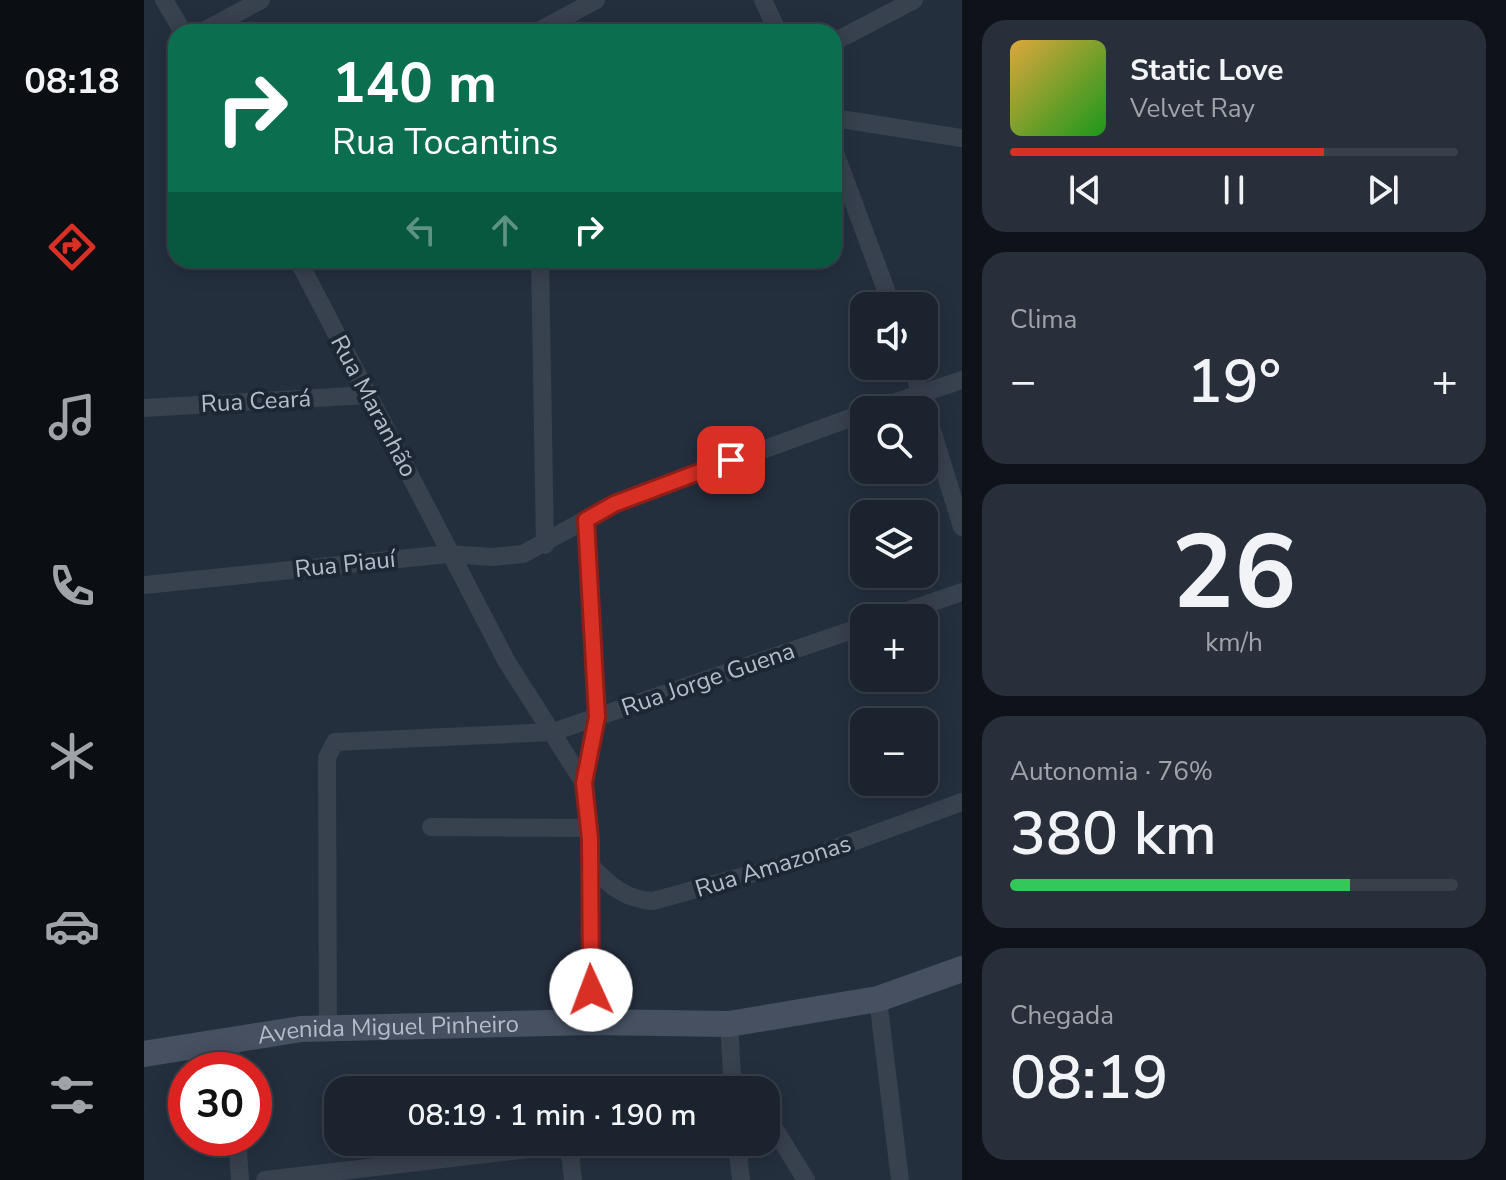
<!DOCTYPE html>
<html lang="pt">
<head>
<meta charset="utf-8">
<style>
  :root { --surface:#1b232e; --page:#282f3a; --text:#f1f3f6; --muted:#a0a4aa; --line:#39404a; --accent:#d93025 }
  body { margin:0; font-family:"Nunito Sans",sans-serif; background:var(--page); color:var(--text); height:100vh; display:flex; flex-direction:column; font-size:30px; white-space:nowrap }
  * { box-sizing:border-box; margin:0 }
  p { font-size:26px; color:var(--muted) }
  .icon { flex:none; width:44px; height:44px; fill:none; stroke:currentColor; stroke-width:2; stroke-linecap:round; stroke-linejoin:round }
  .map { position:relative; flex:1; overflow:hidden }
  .side { display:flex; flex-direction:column; gap:20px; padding:20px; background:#0f1319; width:544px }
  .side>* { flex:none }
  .guide { position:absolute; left:24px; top:24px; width:674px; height:244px; border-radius:24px; box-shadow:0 4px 20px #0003,0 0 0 2px var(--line); background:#0b6e4f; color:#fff; overflow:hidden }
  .buttons { position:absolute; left:706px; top:292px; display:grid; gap:16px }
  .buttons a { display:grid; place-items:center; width:88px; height:88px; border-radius:16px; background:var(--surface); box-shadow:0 4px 20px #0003,0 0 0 2px var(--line); font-size:40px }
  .speed { position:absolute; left:24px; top:1052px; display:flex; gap:16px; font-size:40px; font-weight:700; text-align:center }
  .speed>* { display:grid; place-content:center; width:104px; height:104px; border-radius:50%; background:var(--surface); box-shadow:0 4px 20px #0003,0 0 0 2px var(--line); line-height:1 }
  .speed .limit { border:12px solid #d22; background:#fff; color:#111 }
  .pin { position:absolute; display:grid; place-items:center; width:68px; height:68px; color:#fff; margin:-34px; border-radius:16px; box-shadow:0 4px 12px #0006 }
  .me { position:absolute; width:88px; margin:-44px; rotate:358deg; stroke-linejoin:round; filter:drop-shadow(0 0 6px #0008) }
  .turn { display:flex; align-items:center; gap:28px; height:168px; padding:0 32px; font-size:36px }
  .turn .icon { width:104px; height:104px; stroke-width:2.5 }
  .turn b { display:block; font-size:56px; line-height:68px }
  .lanes { display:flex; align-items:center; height:76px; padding:0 32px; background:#0003; justify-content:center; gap:40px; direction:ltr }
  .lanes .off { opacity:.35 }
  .big { font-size:60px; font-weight:600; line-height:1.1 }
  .side .tile { flex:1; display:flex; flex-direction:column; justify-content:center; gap:12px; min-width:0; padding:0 28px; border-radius:24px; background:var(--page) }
  .side .dial { align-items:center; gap:0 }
  .dial b { font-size:104px; line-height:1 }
  .song { display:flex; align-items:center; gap:24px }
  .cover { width:96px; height:96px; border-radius:12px; background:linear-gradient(135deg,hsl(40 70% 55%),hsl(120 70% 35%)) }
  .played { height:8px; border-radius:4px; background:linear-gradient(90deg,var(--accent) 70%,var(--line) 70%) }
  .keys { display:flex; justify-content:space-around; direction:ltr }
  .heat { display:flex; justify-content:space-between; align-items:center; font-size:44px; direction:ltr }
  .charge { height:12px; border-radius:6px; background:linear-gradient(90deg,#34c759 76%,var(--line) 0) }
  .trip { position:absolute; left:180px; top:1076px; width:456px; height:80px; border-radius:24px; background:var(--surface); box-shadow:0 4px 20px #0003,0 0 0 2px var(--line); font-weight:600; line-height:80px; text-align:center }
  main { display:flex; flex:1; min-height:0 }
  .dock { display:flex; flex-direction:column; width:144px; justify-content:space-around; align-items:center; background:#0b0e12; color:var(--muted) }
  .dock .icon { width:56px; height:56px }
  .dock .active { color:var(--accent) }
  .dock b { font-size:36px; color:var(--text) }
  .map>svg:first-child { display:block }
</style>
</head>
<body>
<main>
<nav class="dock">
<b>08:18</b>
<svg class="icon active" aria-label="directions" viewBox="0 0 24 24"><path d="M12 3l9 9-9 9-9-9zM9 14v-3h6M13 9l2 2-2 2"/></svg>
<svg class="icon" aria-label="music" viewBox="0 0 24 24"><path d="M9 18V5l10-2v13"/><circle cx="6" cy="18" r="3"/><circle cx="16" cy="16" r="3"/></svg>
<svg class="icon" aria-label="phone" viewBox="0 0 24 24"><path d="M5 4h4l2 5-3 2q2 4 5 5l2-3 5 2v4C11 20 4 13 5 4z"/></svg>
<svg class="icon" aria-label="climate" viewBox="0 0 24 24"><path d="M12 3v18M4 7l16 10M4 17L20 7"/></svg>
<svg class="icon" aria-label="car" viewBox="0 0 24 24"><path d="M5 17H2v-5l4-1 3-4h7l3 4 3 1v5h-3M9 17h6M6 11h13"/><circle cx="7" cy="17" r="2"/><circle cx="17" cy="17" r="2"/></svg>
<svg class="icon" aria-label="filters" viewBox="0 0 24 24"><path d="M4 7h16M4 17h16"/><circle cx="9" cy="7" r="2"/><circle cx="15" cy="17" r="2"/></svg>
</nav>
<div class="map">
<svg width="818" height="1180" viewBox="0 0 818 1180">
  <rect width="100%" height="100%" fill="#242f3e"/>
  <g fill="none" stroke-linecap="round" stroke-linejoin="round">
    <path stroke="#38414e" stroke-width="18" d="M20,0L39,32
      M619,0L634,32
      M58,32L117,0
      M393,32L452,0
      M690,42L770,0
      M690,118L818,138
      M690,150L748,306
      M154,260L363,662L440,783L446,828L448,1022
      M396,260L401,545
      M768,366L818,527
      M0,408L224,395
      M728,410L818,380
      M0,585L304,554L348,557L379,554L470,504L720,413
      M742,618L818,592
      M440,783L453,717L442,520
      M287,827L446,828
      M447,866C465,885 482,900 509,901L662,859L818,802
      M734,999L756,1180
      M585,1024L589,1090
      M184,1029L183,758L191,742L409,732L720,626
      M86,1039L88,1070
      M622,1115L662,1180
      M93,1138L96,1180
      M593,1142L597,1180
      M425,1145L429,1180
      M121,1180L445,1142"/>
    <path stroke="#465061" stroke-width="26" id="s1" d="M0,1054L157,1029L448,1022L585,1024L734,999L818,969"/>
  </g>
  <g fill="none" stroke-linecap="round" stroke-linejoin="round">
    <defs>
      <path id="route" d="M447,990L446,839L440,783L453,717L442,520L470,504L587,460"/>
    </defs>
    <use href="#route" stroke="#8d1f18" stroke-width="20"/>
    <use href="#route" stroke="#d93025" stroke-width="14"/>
  </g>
  <g text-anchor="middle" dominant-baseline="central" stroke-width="8" stroke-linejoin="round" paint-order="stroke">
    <g font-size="24" fill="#b4bcc9" stroke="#1d2633">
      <text transform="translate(112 401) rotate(-3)">Rua Ceará</text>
      <text transform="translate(230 406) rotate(62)">Rua Maranhão</text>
      <text transform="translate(201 564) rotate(-6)">Rua Piauí</text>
      <text transform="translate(564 679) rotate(-19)">Rua Jorge Guena</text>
      <text transform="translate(629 866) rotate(-17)">Rua Amazonas</text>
      <text stroke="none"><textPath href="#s1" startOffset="246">Avenida Miguel Pinheiro</textPath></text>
    </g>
  </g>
</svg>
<div class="buttons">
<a><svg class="icon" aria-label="sound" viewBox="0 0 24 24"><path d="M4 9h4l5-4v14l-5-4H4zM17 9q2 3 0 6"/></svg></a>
<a><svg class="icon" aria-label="search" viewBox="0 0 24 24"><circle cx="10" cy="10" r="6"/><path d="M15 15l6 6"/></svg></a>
<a><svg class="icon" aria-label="layers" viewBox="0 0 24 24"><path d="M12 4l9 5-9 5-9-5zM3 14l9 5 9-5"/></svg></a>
<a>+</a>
<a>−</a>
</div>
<div class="speed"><div class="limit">30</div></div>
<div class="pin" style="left:587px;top:460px;background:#d93025"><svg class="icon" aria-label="arrive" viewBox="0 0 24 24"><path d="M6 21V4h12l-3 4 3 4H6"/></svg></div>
<svg class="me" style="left:447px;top:990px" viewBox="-20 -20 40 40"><circle r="19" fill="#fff"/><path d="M0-13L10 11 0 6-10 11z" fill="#d93025"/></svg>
<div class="trip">08:19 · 1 min · 190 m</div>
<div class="guide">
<div class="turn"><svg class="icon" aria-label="right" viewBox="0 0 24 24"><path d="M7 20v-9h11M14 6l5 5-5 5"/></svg><div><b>140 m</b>Rua Tocantins</div></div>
<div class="lanes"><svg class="icon off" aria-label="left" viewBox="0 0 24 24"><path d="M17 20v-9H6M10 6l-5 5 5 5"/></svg><svg class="icon off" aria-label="ahead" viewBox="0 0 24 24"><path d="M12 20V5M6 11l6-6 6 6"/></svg><svg class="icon" aria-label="right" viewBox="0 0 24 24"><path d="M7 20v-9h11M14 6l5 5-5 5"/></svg></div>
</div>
</div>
<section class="side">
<div class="tile">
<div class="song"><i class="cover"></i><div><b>Static Love</b><p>Velvet Ray</p></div></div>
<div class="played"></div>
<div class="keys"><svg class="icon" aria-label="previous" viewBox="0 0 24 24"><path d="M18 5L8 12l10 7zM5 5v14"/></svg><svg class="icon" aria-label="pause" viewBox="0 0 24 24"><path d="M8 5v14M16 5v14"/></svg><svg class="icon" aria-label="next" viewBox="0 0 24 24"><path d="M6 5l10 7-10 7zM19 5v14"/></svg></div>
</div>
<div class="tile"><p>Clima</p>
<div class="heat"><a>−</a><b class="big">19°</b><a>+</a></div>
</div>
<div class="tile dial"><b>26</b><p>km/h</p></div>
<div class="tile"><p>Autonomia · 76%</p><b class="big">380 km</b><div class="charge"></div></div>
<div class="tile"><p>Chegada</p><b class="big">08:19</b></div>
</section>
</main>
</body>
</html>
